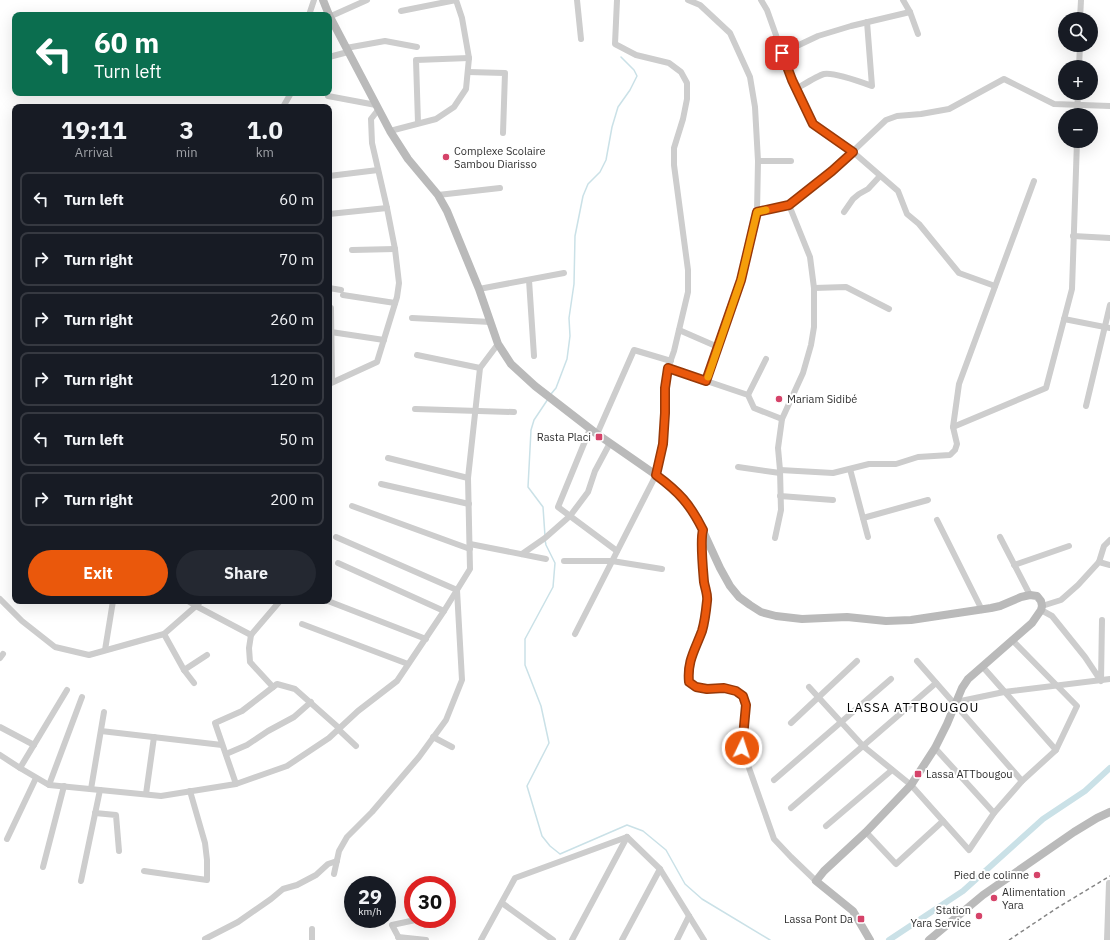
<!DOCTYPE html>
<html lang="en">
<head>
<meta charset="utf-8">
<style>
  body { margin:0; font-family:"IBM Plex Sans",sans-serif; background:#242831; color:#f1f3f6; height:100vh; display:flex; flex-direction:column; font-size:15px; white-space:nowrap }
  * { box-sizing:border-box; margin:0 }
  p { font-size:13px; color:#9ea1a6 }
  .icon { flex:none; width:22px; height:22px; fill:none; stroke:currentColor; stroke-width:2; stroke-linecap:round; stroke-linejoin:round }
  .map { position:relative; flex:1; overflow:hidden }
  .side { position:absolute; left:12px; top:104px; width:320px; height:500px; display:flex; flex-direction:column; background:#171b24; border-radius:8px; box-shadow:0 4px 16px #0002 }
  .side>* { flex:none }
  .top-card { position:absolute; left:12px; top:12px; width:320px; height:84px; border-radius:8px; box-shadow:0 4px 16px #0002; background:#0b6e4f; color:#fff; overflow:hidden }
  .tools { position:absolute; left:1058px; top:12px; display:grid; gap:8px }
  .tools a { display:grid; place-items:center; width:40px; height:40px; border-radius:50%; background:#171b24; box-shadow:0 4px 16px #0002; font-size:20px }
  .speed { position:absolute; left:344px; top:876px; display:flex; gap:8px; font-size:20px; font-weight:700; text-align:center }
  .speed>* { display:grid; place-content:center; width:52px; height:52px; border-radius:50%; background:#171b24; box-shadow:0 4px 16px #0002; line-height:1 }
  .speed small { font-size:10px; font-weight:400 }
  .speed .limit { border:6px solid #d22; background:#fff; color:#111 }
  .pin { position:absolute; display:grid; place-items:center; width:34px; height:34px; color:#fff; margin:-17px; border-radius:8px; box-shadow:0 2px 6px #0006 }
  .me { position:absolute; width:44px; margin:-22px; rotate:4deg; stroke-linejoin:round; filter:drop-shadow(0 0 3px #0008) }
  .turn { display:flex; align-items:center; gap:14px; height:84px; padding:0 16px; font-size:18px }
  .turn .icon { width:52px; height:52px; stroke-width:2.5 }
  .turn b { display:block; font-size:28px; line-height:34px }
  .eta { display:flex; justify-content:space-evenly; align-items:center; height:68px; text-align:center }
  .eta b { font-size:24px; font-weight:700; line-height:28px }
  .button { display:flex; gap:8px; margin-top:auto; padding:8px 16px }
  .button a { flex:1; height:46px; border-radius:24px; background:#ea580c; color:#fff; font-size:16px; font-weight:700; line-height:46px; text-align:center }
  .button a+a { background:#242831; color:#f1f3f6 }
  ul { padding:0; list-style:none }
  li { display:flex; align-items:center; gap:12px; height:54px; margin:0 8px 6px; padding:0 8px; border:2px solid #363941; border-radius:8px }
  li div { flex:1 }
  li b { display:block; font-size:15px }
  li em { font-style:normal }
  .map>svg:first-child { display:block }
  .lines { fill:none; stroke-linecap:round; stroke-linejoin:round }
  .stream { stroke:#cae1e7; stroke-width:1.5 }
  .canal { stroke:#cae1e7; stroke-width:6 }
  .street { stroke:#cdcdcd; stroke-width:6 }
  .secondary { stroke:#bababa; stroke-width:8 }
  .rail { stroke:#858585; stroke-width:1.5; stroke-dasharray:4 3; stroke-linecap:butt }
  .route-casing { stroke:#983908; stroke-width:10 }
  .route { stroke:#ea580c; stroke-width:7 }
  .slow { stroke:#f59e0b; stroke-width:7 }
  .poi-dot { fill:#d54369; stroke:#fff; stroke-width:1.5 }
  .labels { text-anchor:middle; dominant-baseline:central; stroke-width:4; stroke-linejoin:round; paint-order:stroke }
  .poi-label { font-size:11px; fill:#303030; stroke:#fff; text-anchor:start }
  .quarter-label { font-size:13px; letter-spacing:1px; fill:#000; stroke:#fff }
</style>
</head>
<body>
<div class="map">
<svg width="1110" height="940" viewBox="0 0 1110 940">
  <rect width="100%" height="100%" fill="#fff"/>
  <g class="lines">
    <g class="stream">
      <path d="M551,394L556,388L567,359L570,336L569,318L574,284L575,236L583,196L588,184L600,172L606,160L612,127L618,107L630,90L637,76L634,70L621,57"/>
      <path d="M545,536L543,507L528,487L531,430L534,420L548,399"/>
      <path d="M545,540L546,545L555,563L553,587L525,639V665L541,706L549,743L527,786L542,836L550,846L560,854L627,825L643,831L666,850L685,884L702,899L770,940"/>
    </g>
    <path class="canal" d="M889,940L963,891L1043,819L1085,791L1110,768"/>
    <g class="street">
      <path d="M577,0L581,39"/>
      <path d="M688,0L700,5L730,33L750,77L755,107L758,161L757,212L741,280L706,381"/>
      <path d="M761,0L767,10L792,80L813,124L853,152L898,191L907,214L919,224L959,273L995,286"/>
      <path d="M903,0L910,12L918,34"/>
      <path d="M401,11L456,0"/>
      <path d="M309,15L314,0"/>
      <path d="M329,17L367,0"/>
      <path d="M1080,19L1081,0"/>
      <path d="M346,48L385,41L417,47"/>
      <path d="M782,53L818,36L851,26L910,12"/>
      <path d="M329,57L348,52"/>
      <path d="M1079,67L1080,45"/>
      <path d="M468,72L505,73L503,133"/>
      <path d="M796,89C803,85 817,76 824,74C834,72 861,82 872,86L867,22"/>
      <path d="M328,96L376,105"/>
      <path d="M283,107L291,93"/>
      <path d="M1077,115L1078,93"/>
      <path d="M418,123L416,60L469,58"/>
      <path d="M390,131L436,119L454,107L466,89L469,58L462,18L456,0"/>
      <path d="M758,161H791"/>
      <path d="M329,176L378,170"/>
      <path d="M438,195L500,188"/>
      <path d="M757,212L789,205L832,171L886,120L897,116L921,114L949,109L1004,79L1054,104L1110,106"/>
      <path d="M844,212L853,199L859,194L868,189L880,176"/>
      <path d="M329,214L387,208"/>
      <path d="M1073,236L1110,238"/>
      <path d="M352,250L395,249"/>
      <path d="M529,280L534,356"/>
      <path d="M329,288L341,290"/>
      <path d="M814,288L846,287L889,309"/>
      <path d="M479,289L564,273"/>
      <path d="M343,295L395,303"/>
      <path d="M331,308L332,382"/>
      <path d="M412,318L491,322"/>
      <path d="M1064,319L1110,328"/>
      <path d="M679,330L718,347"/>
      <path d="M331,332L384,340"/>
      <path d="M417,355L480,368"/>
      <path d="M668,368L748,395L754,408L782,419"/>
      <path d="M329,384L377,362L397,297L399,283L395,249L387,208L372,143L371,119L378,110"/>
      <path d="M748,395L766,359"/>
      <path d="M1086,406L1110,305"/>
      <path d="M415,409L514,412"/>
      <path d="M953,427L1046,388L1072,289L1077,141"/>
      <path d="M590,429L558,507L617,551"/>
      <path d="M597,434L634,350L671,361"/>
      <path d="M388,458L468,478"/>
      <path d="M738,467L780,473"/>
      <path d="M850,469L868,537"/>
      <path d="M780,470L833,473L869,464H896L918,457L950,455L955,450L957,444L953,427L959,384L1034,181"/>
      <path d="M381,484L469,504"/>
      <path d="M780,496L833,500"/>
      <path d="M352,506L470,549"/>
      <path d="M863,518L928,500"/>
      <path d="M937,520L982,610"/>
      <path d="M703,531L702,534L705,584L707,598L705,619L702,631L692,655L688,671L689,682L696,687L707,689L724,688L736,691L743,696L746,705L742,748L774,839L791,857L816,881"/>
      <path d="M1000,537L1030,595"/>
      <path d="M775,538L781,510L780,470L778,448L782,419L803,373L811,345L814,327V288L810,257L789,205"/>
      <path d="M470,544L546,559"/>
      <path d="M522,554L545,538L570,516L588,492L595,471L610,443"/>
      <path d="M564,561H612L662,569"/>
      <path d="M1099,562L1104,546L1110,540"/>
      <path d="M338,563L444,611"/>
      <path d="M1014,565L1069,546"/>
      <path d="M0,599L22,621L55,647L89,655L164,634L196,606L201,601"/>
      <path d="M188,601L196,606L251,635"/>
      <path d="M328,601L426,639"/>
      <path d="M1042,606L1061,600L1078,585L1099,562L1110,565"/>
      <path d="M1041,610L1052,616L1085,657L1101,681L1102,620"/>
      <path d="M302,624L408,664"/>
      <path d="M164,634L184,670L194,683"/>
      <path d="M575,634L656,475L663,444L665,413V388L668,368L674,351L688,292V270L674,165V148L683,119L687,99V83L681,72L669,63L636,55L615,44L617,0"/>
      <path d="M105,650L113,601"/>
      <path d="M0,658L3,654"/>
      <path d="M917,661L1022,781"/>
      <path d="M982,666L1056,750"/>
      <path d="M184,670L207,655"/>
      <path d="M273,687L250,662L249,648L251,635L280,601"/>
      <path d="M809,687L863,746L911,785L969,850L994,813L1022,781L1056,750L1077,706L1012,640"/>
      <path d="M956,702L1004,692L1110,679"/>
      <path d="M791,723L857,661"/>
      <path d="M0,727L34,745"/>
      <path d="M338,729L356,746"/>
      <path d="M101,731L222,745"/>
      <path d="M433,737L452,747"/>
      <path d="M935,748L994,813"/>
      <path d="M226,754L247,745L268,731L294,717L311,702"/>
      <path d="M0,755L20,768L49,785L161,796L236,784L287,766L329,738L358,711L397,681L444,611L470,569L468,478L480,368L498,344"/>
      <path d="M20,768L67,690"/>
      <path d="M774,780L891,679"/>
      <path d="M236,784L215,723L242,711L277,684L295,689L339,728"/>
      <path d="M49,785L82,697"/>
      <path d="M91,789L104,712"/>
      <path d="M146,794L154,737"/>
      <path d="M791,808L936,683"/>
      <path d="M95,813L116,815L119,851"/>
      <path d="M826,826L892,770"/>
      <path d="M866,832L896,864L943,821"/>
      <path d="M627,837L660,869L704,940"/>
      <path d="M7,839L36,778"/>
      <path d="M43,867L64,786"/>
      <path d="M144,871L207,880V860L205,843L190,791"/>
      <path d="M334,874L339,851L347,837L372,812L419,757L446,720L462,680L457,590L336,537"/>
      <path d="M81,881L100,790"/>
      <path d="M502,903L553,940"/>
      <path d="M312,929V940"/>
      <path d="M398,937L426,940"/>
      <path d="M205,939L238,922L271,899L283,889L297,885L316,875L328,864L337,861"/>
      <path d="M400,940L392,925L420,919"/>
      <path d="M481,940L515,878L627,837"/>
      <path d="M572,940L627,837"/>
      <path d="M622,940L660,869"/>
      <path d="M677,940L689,916"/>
      <path d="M1107,940L1109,883"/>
    </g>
    <g class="secondary">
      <path d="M323,0L329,15"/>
      <path d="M329,15L390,131L408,159L438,195L447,211L479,289L498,344L511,364L535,386L597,434L656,475L674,489L686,502L697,518L720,568L730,586L739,597L750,605L761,612L776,616L802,619L847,617L886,621L911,620L991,608L1000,606L1021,597L1030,595L1037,596L1041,601L1042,606L1041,610L1032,623L968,679L962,688L947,724L935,748L911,785L866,832L824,871L816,881L853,911L870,940"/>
      <path d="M929,940L983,895L1074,832L1097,818L1110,812"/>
    </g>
    <path class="rail" d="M1009,940L1057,908L1110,876"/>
  </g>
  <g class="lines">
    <defs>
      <path id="route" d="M742,748L746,705L743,696L736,691L724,688L707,689L696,687L689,682C687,661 695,650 702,631C705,621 706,611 707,601C708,595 705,588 704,582C703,570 700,540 703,530C690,504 679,492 656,475L663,444L665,413V388L668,368L706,381L741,280L757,212L789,205L832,171L853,152L813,124L792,80L782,53"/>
    </defs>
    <use href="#route" class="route-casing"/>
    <use href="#route" class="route"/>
    <path class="slow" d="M708,377L741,280L757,212L766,210"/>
  </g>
  <g class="poi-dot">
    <circle cx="446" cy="157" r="4"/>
    <circle cx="779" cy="399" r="4"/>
    <rect x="595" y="433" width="8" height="8" rx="2"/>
    <rect x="914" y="770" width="8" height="8" rx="2"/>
    <circle cx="1037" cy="875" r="4"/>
    <circle cx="994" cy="898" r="4"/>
    <circle cx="979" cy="916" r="4"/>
    <rect x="857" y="915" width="8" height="8" rx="2"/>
  </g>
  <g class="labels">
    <g class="poi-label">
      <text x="454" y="151">Complexe Scolaire<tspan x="454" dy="13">Sambou Diarisso</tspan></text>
      <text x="787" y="399">Mariam Sidibé</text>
      <text x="591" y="437" text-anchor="end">Rasta Placi</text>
      <text x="926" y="774">Lassa ATTbougou</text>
      <text x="1029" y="875" text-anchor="end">Pied de colinne</text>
      <text x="1002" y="892">Alimentation<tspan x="1002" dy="13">Yara</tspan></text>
      <text x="971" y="910" text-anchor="end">Station<tspan x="971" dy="13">Yara Service</tspan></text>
      <text x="853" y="919" text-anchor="end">Lassa Pont Da</text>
    </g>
    <g class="quarter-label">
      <text x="913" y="707">LASSA ATTBOUGOU</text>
    </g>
  </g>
</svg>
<div class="tools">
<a><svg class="icon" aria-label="search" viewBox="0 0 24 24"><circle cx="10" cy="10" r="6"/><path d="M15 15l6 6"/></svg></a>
<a>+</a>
<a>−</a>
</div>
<div class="speed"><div>29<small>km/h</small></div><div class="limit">30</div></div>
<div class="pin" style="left:782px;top:53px;background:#d93025"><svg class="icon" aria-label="arrive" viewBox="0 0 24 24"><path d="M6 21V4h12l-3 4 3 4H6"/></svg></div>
<svg class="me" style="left:742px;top:748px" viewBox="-20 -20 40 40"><circle r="17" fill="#ea580c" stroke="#fff" stroke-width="3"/><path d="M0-11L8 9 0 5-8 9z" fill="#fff"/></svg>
<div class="top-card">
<div class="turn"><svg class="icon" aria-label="left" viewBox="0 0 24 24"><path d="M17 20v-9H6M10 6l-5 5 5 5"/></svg><div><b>60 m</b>Turn left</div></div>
</div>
<section class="side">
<div class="eta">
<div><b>19:11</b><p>Arrival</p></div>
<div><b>3</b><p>min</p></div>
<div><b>1.0</b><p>km</p></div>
</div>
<ul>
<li><svg class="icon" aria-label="left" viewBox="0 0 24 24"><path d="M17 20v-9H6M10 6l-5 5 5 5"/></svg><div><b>Turn left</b></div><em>60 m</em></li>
<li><svg class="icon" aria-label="right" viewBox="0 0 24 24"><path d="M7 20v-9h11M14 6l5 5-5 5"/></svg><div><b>Turn right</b></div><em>70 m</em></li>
<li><svg class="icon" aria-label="right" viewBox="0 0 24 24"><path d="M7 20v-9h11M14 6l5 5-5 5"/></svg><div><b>Turn right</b></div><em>260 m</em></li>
<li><svg class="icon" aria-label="right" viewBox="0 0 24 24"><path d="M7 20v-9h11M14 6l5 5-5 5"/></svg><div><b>Turn right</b></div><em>120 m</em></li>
<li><svg class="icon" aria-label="left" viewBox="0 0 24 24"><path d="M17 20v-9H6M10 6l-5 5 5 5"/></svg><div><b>Turn left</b></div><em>50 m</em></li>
<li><svg class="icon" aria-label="right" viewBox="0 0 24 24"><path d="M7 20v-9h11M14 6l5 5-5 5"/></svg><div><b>Turn right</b></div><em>200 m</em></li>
</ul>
<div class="button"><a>Exit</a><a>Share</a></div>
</section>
</div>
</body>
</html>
